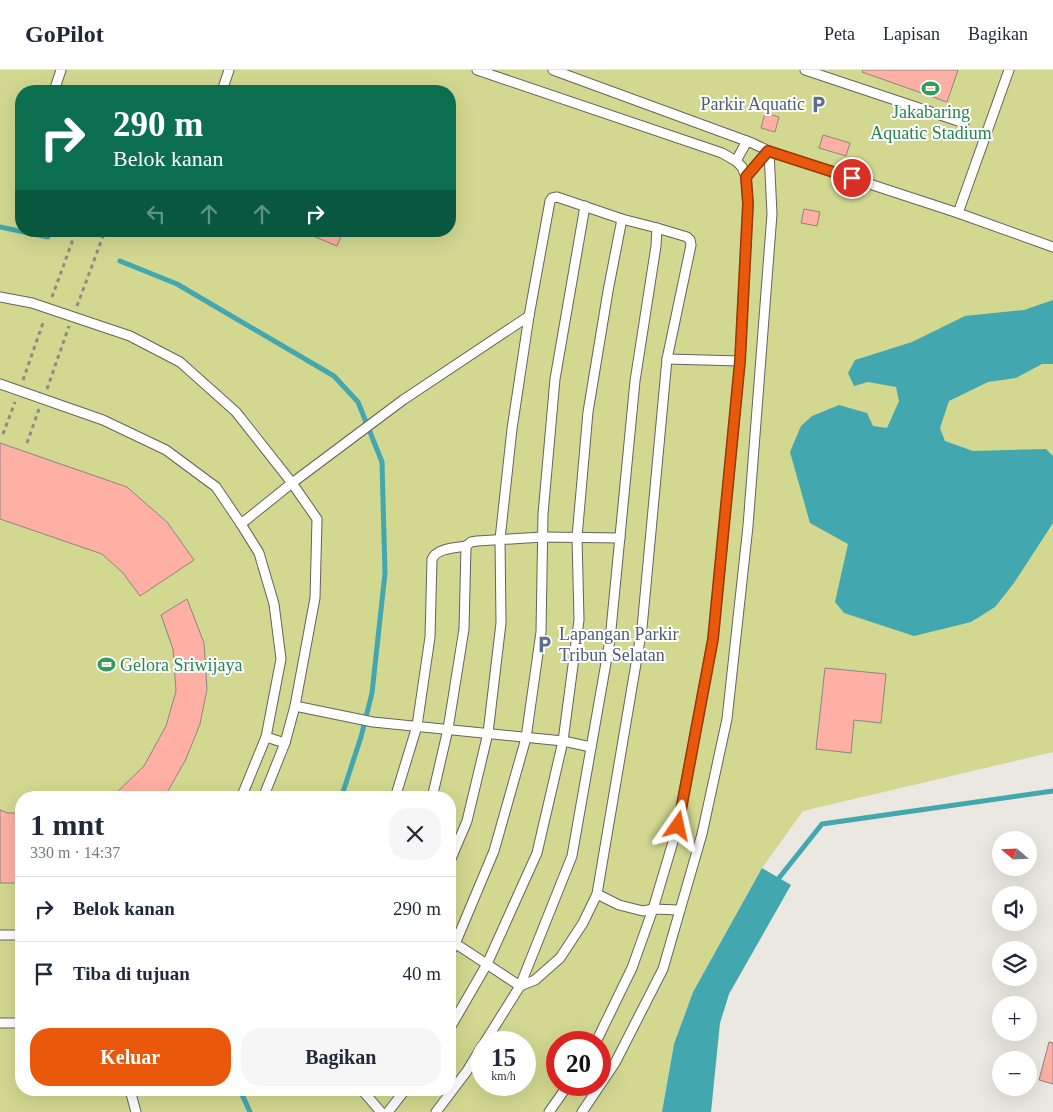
<!DOCTYPE html>
<html lang="id">
<head>
<meta charset="utf-8">
<style>
  body { margin:0; font-family:Georgia,serif; background:#f6f6f7; color:#1f2937; height:100vh; display:flex; flex-direction:column; font-size:19px; white-space:nowrap }
  * { box-sizing:border-box; margin:0 }
  p { font-size:16px; color:#747a83 }
  .icon { flex:none; width:28px; height:28px; fill:none; stroke:currentColor; stroke-width:2; stroke-linecap:round; stroke-linejoin:round }
  .map { position:relative; flex:1; overflow:hidden }
  .details { position:absolute; left:15px; top:721px; width:441px; height:305px; display:flex; flex-direction:column; background:#fff; border-radius:20px; box-shadow:0 5px 20px #0002 }
  .details>* { flex:none }
  .top-card { position:absolute; left:15px; top:15px; width:441px; height:152px; border-radius:20px; box-shadow:0 5px 20px #0002; background:#0b6e4f; color:#fff; overflow:hidden }
  .needle { width:32px; rotate:289deg }
  .controls { position:absolute; left:992px; top:761px; display:grid; gap:10px }
  .controls a { display:grid; place-items:center; width:45px; height:45px; border-radius:50%; background:#fff; box-shadow:0 5px 20px #0002; font-size:25px }
  .speed { position:absolute; left:471px; top:961px; display:flex; gap:10px; font-size:25px; font-weight:700; text-align:center }
  .speed>* { display:grid; place-content:center; width:65px; height:65px; border-radius:50%; background:#fff; box-shadow:0 5px 20px #0002; line-height:1 }
  .speed small { font-size:12px; font-weight:400 }
  .speed .limit { border:8px solid #d22; background:#fff; color:#111 }
  .pin { position:absolute; display:grid; place-items:center; width:42px; height:42px; color:#fff; margin:-21px; border:2px solid #fff; border-radius:50%; box-shadow:0 1px 5px #0007 }
  .me { position:absolute; width:55px; margin:-28px; rotate:11deg; stroke-linejoin:round; filter:drop-shadow(0 0 4px #0008) }
  .turn { display:flex; align-items:center; gap:18px; height:105px; padding:0 15px; font-size:22px }
  .turn .icon { width:65px; height:65px; stroke-width:2.5 }
  .turn b { display:block; font-size:35px; line-height:42px }
  .lanes { display:flex; align-items:center; height:48px; padding:0 15px; background:#0003; justify-content:center; gap:25px; direction:ltr }
  .lanes .off { opacity:.35 }
  .round { display:grid; place-items:center; flex:none; width:52px; height:52px; border-radius:20px; background:#f6f6f7 }
  .headline { display:flex; align-items:center; justify-content:space-between; height:85px; padding:0 15px }
  h1 { font-size:30px; font-weight:700; line-height:38px }
  .cta { display:flex; gap:10px; margin-top:auto; padding:10px 15px }
  .cta a { flex:1; height:58px; border-radius:20px; background:#ea580c; color:#fff; font-size:20px; font-weight:700; line-height:58px; text-align:center }
  .cta a+a { background:#f6f6f7; color:#1f2937 }
  ul { padding:0; list-style:none }
  li { display:flex; align-items:center; gap:15px; height:65px; padding:0 15px; border-top:1px solid #e0e1e3 }
  li div { flex:1 }
  li b { display:block; font-size:19px }
  li em { font-style:normal }
  header { display:flex; align-items:center; gap:30px; box-sizing:border-box; height:70px; padding:0 25px; background:#fff; border-bottom:1px solid #e0e1e3 }
  header strong { font-size:24px }
  nav { display:flex; gap:28px; margin-inline-start:auto; font-size:18px }
  .map>svg:first-child { display:block }
  .green { fill:#d2d890; fill-rule:evenodd }
  .water { fill:#42a7ae }
  .lines { fill:none; stroke-linecap:round; stroke-linejoin:round }
  .stream { stroke:#42a7ae; stroke-width:5 }
  .building { fill:#fdb0a3; stroke:#8d8483 }
  .lane-casing { stroke:#66635d; stroke-width:11 }
  .path { stroke:#8d8b86; stroke-width:3; stroke-dasharray:4 4; stroke-linecap:butt }
  .lane { stroke:#fff; stroke-width:9 }
  .route-casing { stroke:#983908; stroke-width:12 }
  .route { stroke:#ea580c; stroke-width:9 }
  .labels { text-anchor:middle; dominant-baseline:central; stroke-width:4; stroke-linejoin:round; paint-order:stroke }
  .service-label { font-size:18px; fill:#4e5e75; stroke:#fff; text-anchor:end }
  .leisure-label { font-size:18px; fill:#27864d; stroke:#fff }
</style>
</head>
<body>
<header>
<strong>GoPilot</strong>
<nav><a>Peta</a><a>Lapisan</a><a>Bagikan</a></nav>
</header>
<div class="map">
<svg width="1053" height="1042" viewBox="0 0 1053 1042">
  <rect width="100%" height="100%" fill="#ebe8e1"/>
  <path class="green" d="M0,0H1053V682L803,741L762,798L693,922L674,974L662,1042H0ZM21,21H450V161H21ZM21,728H450V1020H21ZM482,972H525V1015H482ZM558,972H600V1015H558Z"/>
  <g class="water">
    <path d="M1053,230V294H1042L1016,308L988,312L949,331L940,358L945,371L973,381L1046,379L1053,386V453L1014,513L995,537L971,552L914,566L844,543L835,532L848,474L810,453L790,382L801,356L812,346L839,335L867,343L873,356L887,358L899,331L896,317L868,312L854,316L848,303L855,290L912,272L965,246L1024,240Z"/>
    <path d="M762,798L791,815L729,924L720,953L711,1042H662L674,974L693,922Z"/>
  </g>
  <g class="lines">
    <g class="stream">
      <path d="M0,157L48,167"/>
      <path d="M120,191L177,214L334,306L358,332L382,392L385,503L372,623L361,667L341,728"/>
      <path d="M775,813L822,754L1053,721"/>
      <path d="M240,1020L250,1042"/>
    </g>
  </g>
  <g class="building">
    <path d="M863,0H958L947,32L862,2Z"/>
    <path d="M765,43L779,47L775,62L761,58Z"/>
    <path d="M823,65L850,73L846,86L819,78Z"/>
    <path d="M804,139L820,142L817,156L801,153Z"/>
    <path d="M301,161H343L337,176Z"/>
    <path d="M0,373L127,417L167,452L194,490L140,526L123,503L102,484L0,449Z"/>
    <path d="M187,529L204,573L207,619L200,654L186,689L168,721L159,728H111L144,696L166,656L176,621L173,579L161,545Z"/>
    <path d="M825,598L886,604L881,653L854,650L851,683L816,679Z"/>
    <path d="M0,740L8,743H21V813H0Z"/>
    <path d="M1049,972L1053,973V1014L1039,1010Z"/>
  </g>
  <g class="lines">
    <defs>
      <g id="lane">
        <path d="M477,0L722,83L736,91L742,97L746,107L748,134L740,291L713,569L678,755L653,839L632,898L596,972"/>
        <path d="M553,0L752,73L769,81L772,144L748,456L727,649L702,764L663,899L615,993L582,1042"/>
        <path d="M805,0L964,53"/>
        <path d="M54,21L61,0"/>
        <path d="M222,21L229,0"/>
        <path d="M736,91L747,71"/>
        <path d="M746,107L769,81L958,143L1053,177"/>
        <path d="M958,143L1009,0"/>
        <path d="M0,227L32,233L130,266L180,292L236,342L292,413L317,449L315,528L295,636L285,673L263,728"/>
        <path d="M667,289L740,291"/>
        <path d="M0,314L103,350L166,380L216,417L241,454L259,483L274,534L281,589L266,667L241,728"/>
        <path d="M241,454L292,413L403,330L529,246"/>
        <path d="M295,636L373,652L563,671L591,677"/>
        <path d="M266,667L285,673"/>
        <path d="M395,728L417,656L430,567L432,489C437,478 455,478 466,476"/>
        <path d="M432,728L448,659L464,559L466,476L471,472L477,471L543,467L620,468"/>
        <path d="M450,791L467,751L488,663L501,553L500,469L512,359L529,246L550,131L552,128L557,127L622,149L657,158L656,176L635,311L610,570L572,786L520,916L485,972"/>
        <path d="M597,824L619,835L643,841L653,839L679,840"/>
        <path d="M0,865H21"/>
        <path d="M450,870L520,916L535,910L560,888L583,853L597,824L642,558L667,289L691,175L690,170L687,167L657,158"/>
        <path d="M450,882L455,874L494,781L526,668L541,562L543,444L555,309L585,136"/>
        <path d="M0,953H21"/>
        <path d="M450,958L487,894L537,783L563,671L579,550L577,467L588,342L608,221L622,149"/>
        <path d="M130,1020L136,1042"/>
        <path d="M362,1020L381,1042"/>
        <path d="M388,1042L405,1020"/>
        <path d="M436,1042L467,1001L482,976"/>
        <path d="M549,1042L568,1015"/>
      </g>
    </defs>
    <use href="#lane" class="lane-casing"/>
    <g class="path">
      <path d="M52,227L76,161"/>
      <path d="M77,236L105,161"/>
      <path d="M23,310L44,250"/>
      <path d="M47,319L69,256"/>
      <path d="M3,364L15,332"/>
      <path d="M27,373L39,339"/>
    </g>
    <use href="#lane" class="lane"/>
  </g>
  <g class="lines">
    <defs>
      <path id="route" d="M678,756L713,569L740,291L748,134L746,107L768,81L852,108"/>
    </defs>
    <use href="#route" class="route-casing"/>
    <use href="#route" class="route"/>
  </g>
  <defs>
    <symbol id="stadium-bare" viewBox="-9 -9 18 18"><path d="M0-5a6.5 5 0 1 0 0 10a6.5 5 0 1 0 0-10ZM-3.5-1.8h7v3.6h-7Z" fill="#2e9e5b" stroke="#fff" stroke-width="2.5" paint-order="stroke"/></symbol>
    <symbol id="parking-bare" viewBox="-9 -9 18 18"><path d="M-3.5-5.5H1a3.5 3.5 0 0 1 0 7H-1V5.5H-3.5ZM-1-3.4V-.6H.8a1.4 1.4 0 0 0 0-2.8Z" fill="#5c6f8a" stroke="#fff" stroke-width="2.5" paint-order="stroke"/></symbol>
  </defs>
  <g fill-rule="evenodd">
    <use href="#stadium-bare" x="918" y="6" width="25" height="25"/>
    <use href="#parking-bare" x="806" y="22" width="25" height="25"/>
    <use href="#parking-bare" x="532" y="562" width="25" height="25"/>
    <use href="#stadium-bare" x="94" y="582" width="25" height="25"/>
  </g>
  <g class="labels">
    <g class="service-label">
      <text x="805" y="34">Parkir Aquatic</text>
      <text x="559" y="564" text-anchor="start">Lapangan Parkir<tspan x="559" dy="21">Tribun Selatan</tspan></text>
    </g>
    <g class="leisure-label">
      <text x="931" y="42">Jakabaring<tspan x="931" dy="21">Aquatic Stadium</tspan></text>
      <text x="120" y="595" text-anchor="start">Gelora Sriwijaya</text>
    </g>
  </g>
</svg>
<div class="controls">
<a><svg class="needle" viewBox="-14 -14 28 28"><path d="M0-13l5 13h-10z" fill="#e53935"/><path d="M0 13l5-13h-10z" fill="#747a83"/></svg></a>
<a><svg class="icon" aria-label="sound" viewBox="0 0 24 24"><path d="M4 9h4l5-4v14l-5-4H4zM17 9q2 3 0 6"/></svg></a>
<a><svg class="icon" aria-label="layers" viewBox="0 0 24 24"><path d="M12 4l9 5-9 5-9-5zM3 14l9 5 9-5"/></svg></a>
<a>+</a>
<a>−</a>
</div>
<div class="speed"><div>15<small>km/h</small></div><div class="limit">20</div></div>
<div class="pin" style="left:852px;top:108px;background:#d93025"><svg class="icon" aria-label="arrive" viewBox="0 0 24 24"><path d="M6 21V4h12l-3 4 3 4H6"/></svg></div>
<svg class="me" style="left:678px;top:756px" viewBox="-20 -20 40 40"><path d="M0-17L14 15 0 8-14 15z" fill="#ea580c" stroke="#fff" stroke-width="4"/></svg>
<div class="top-card">
<div class="turn"><svg class="icon" aria-label="right" viewBox="0 0 24 24"><path d="M7 20v-9h11M14 6l5 5-5 5"/></svg><div><b>290 m</b>Belok kanan</div></div>
<div class="lanes"><svg class="icon off" aria-label="left" viewBox="0 0 24 24"><path d="M17 20v-9H6M10 6l-5 5 5 5"/></svg><svg class="icon off" aria-label="ahead" viewBox="0 0 24 24"><path d="M12 20V5M6 11l6-6 6 6"/></svg><svg class="icon off" aria-label="ahead" viewBox="0 0 24 24"><path d="M12 20V5M6 11l6-6 6 6"/></svg><svg class="icon" aria-label="right" viewBox="0 0 24 24"><path d="M7 20v-9h11M14 6l5 5-5 5"/></svg></div>
</div>
<section class="details">
<div class="headline"><div><h1>1 mnt</h1><p>330 m · 14:37</p></div><a class="round"><svg class="icon" aria-label="close" viewBox="0 0 24 24"><path d="M6 6l12 12M18 6L6 18"/></svg></a></div>
<ul>
<li><svg class="icon" aria-label="right" viewBox="0 0 24 24"><path d="M7 20v-9h11M14 6l5 5-5 5"/></svg><div><b>Belok kanan</b></div><em>290 m</em></li>
<li><svg class="icon" aria-label="arrive" viewBox="0 0 24 24"><path d="M6 21V4h12l-3 4 3 4H6"/></svg><div><b>Tiba di tujuan</b></div><em>40 m</em></li>
</ul>
<div class="cta"><a>Keluar</a><a>Bagikan</a></div>
</section>
</div>
</body>
</html>
